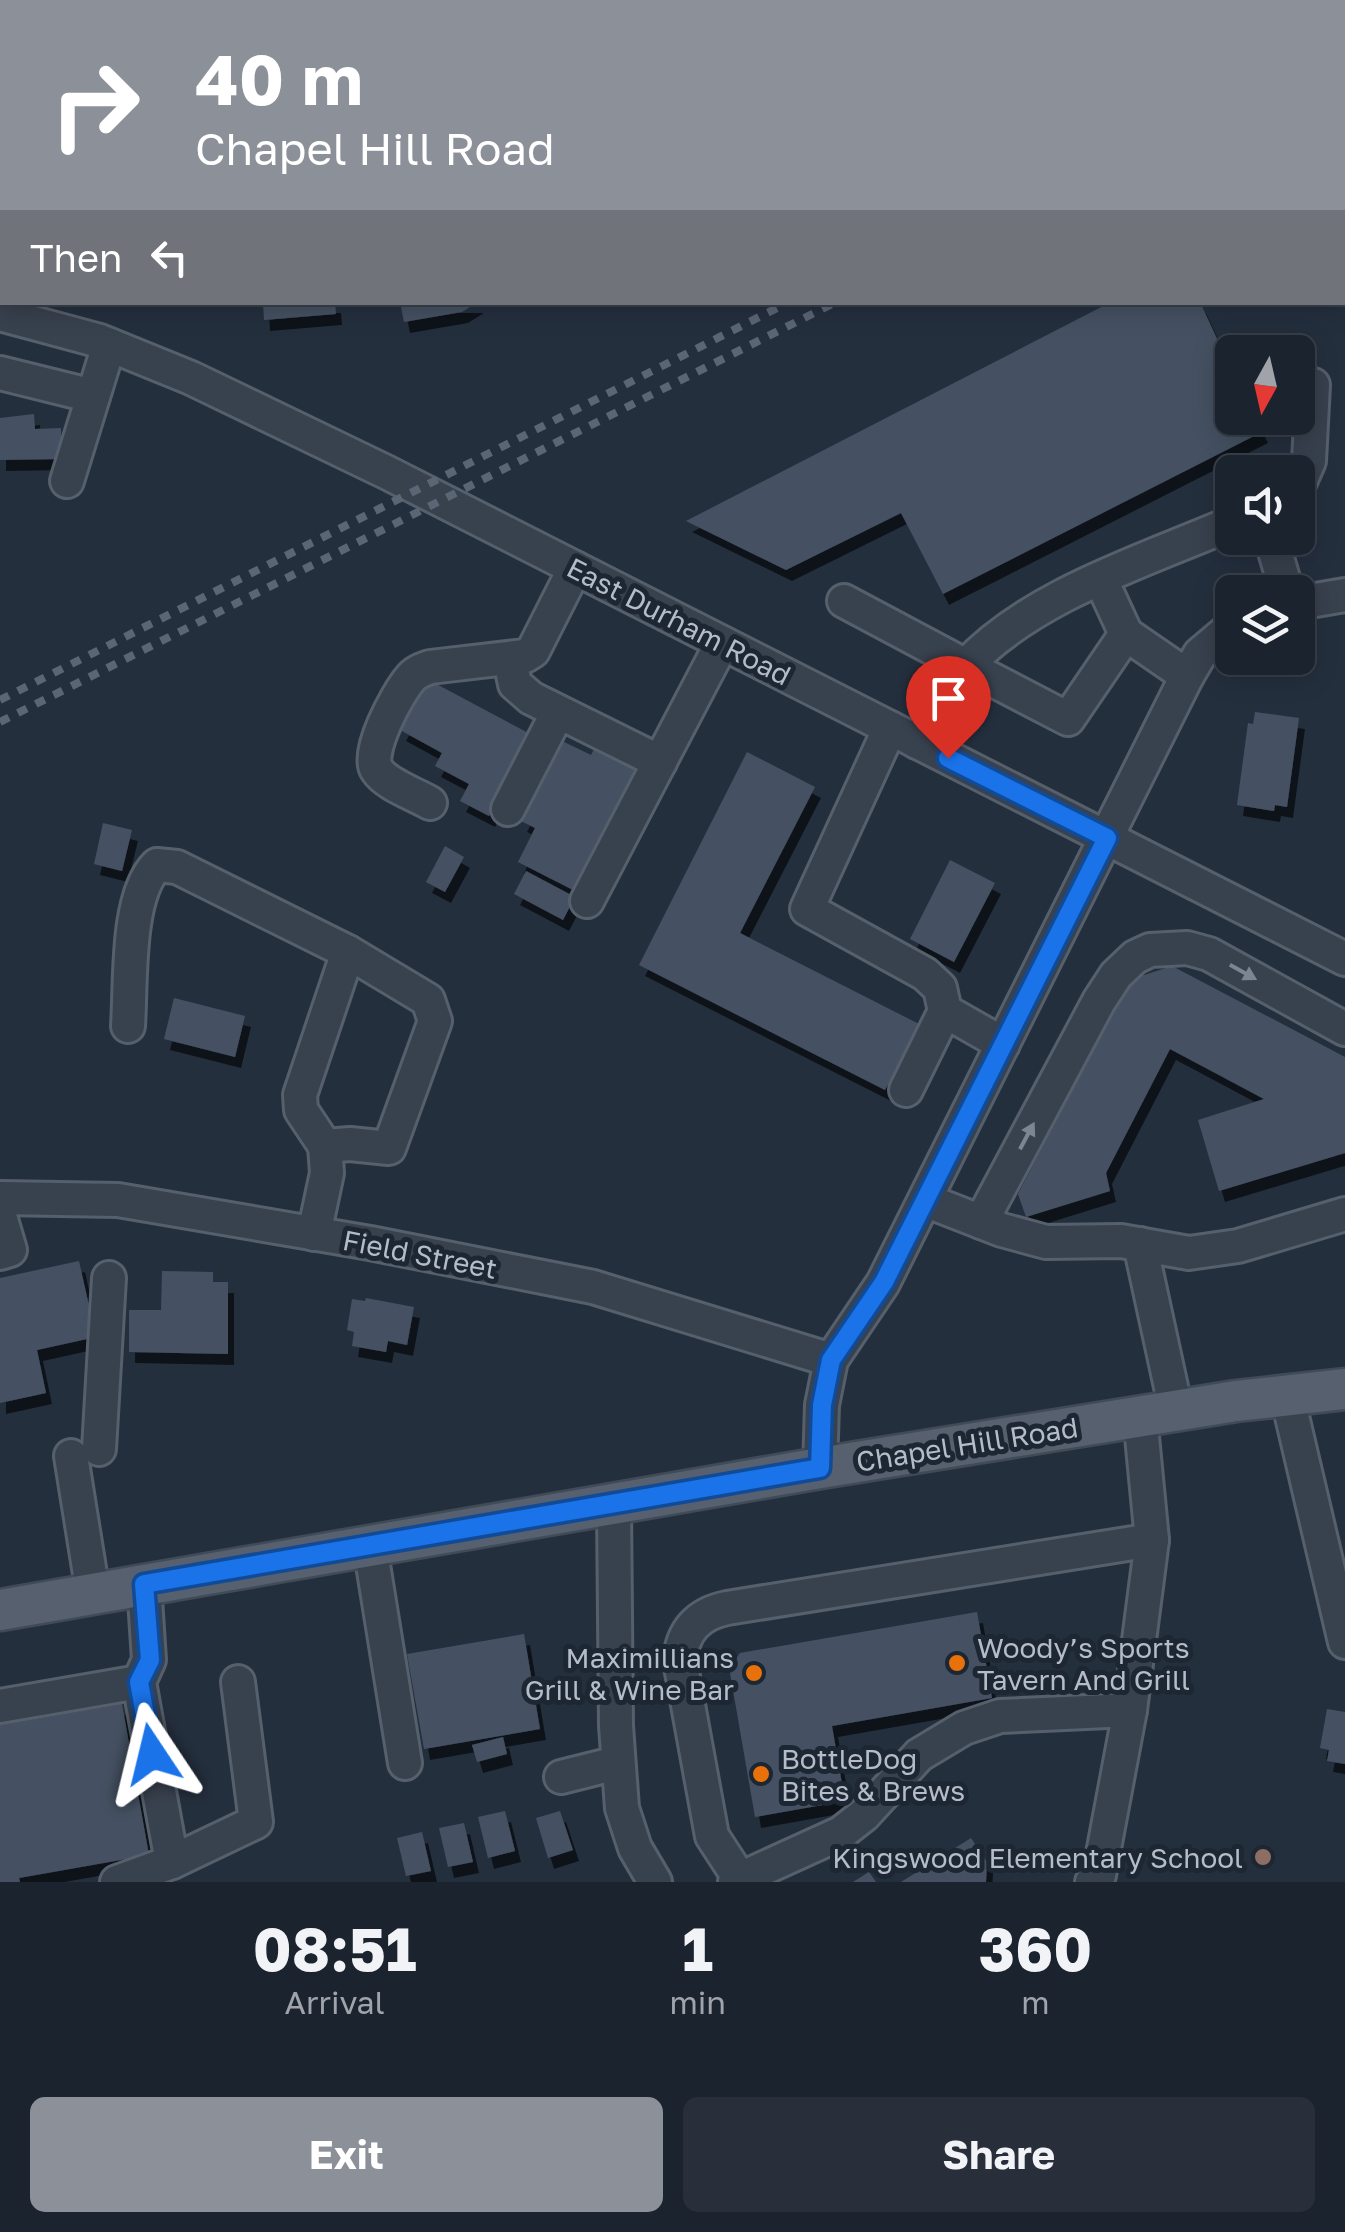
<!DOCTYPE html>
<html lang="en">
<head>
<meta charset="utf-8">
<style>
  body { margin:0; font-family:"Golos Text",sans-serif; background:#282f3a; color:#f1f3f6; height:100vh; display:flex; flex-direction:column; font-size:38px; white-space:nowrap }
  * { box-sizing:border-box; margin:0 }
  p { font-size:32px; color:#a0a4aa }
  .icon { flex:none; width:55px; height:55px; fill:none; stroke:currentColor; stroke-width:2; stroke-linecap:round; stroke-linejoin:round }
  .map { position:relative; height:1882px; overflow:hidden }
  .details { display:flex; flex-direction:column; background:#1b232e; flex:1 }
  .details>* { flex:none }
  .top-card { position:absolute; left:0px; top:0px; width:1345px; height:305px; box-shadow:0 5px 25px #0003,0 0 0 2px #39404a; background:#8c9099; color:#fff; overflow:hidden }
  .needle { width:65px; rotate:188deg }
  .fabs { position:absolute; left:1215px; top:335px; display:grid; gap:20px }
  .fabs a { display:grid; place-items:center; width:100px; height:100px; border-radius:15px; background:#1b232e; box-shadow:0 5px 25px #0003,0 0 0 2px #39404a; font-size:50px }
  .pin { position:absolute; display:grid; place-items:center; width:85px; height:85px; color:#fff; margin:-102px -42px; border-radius:50% 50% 50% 0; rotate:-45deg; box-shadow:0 0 10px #0007 }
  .pin .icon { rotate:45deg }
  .me { position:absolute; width:110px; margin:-55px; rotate:350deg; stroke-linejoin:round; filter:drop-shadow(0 0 8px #0008) }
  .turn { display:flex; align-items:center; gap:35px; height:210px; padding:0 30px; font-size:45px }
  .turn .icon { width:130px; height:130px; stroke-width:2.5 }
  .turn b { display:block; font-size:70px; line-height:85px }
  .then { display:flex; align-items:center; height:95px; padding:0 30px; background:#0003; gap:20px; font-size:38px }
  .eta { display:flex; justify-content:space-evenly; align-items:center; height:170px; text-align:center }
  .eta b { font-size:60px; font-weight:700; line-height:70px }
  .cta { display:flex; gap:20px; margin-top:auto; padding:20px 30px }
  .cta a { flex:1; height:115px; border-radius:15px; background:#8c9099; color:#fff; font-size:40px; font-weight:700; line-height:115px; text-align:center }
  .cta a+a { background:#282f3a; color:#f1f3f6 }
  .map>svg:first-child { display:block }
  .building { fill:#455162; filter:url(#shadow) }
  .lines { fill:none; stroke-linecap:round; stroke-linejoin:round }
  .minor-casing { stroke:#565f6c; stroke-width:38 }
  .major-casing { stroke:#414a57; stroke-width:45 }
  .minor { stroke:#38414e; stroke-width:32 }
  .major { stroke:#56606e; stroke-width:40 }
  .rail { stroke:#5a6575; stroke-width:8; stroke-dasharray:10 10; stroke-linecap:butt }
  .oneway { fill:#7c8592 }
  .route-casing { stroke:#114b97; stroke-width:25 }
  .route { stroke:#1a73e8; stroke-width:18 }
  .food-dot { fill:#e8710a; stroke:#1d2633; stroke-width:4 }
  .education-dot { fill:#8d6e63; stroke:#1d2633; stroke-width:4 }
  .labels { text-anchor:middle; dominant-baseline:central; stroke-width:10; stroke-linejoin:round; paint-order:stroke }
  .street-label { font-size:28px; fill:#b4bcc9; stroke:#1d2633 }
  .poi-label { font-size:28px; fill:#b4bcc9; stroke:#1d2633; text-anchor:start }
</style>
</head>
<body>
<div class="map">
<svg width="1345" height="1882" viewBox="0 0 1345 1882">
  <defs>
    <filter id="shadow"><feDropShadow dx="6" dy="11" stdDeviation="0" flood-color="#0009"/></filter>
  </defs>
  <rect width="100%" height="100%" fill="#242f3e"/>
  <g class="building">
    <path d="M263,302H335L336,314L264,320Z"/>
    <path d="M400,302H478L462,312L404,322Z"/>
    <path d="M1111,302H1200L1232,371V418H1255L1262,432L943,594L901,513L786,570L686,521Z"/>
    <path d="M34,414L35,429L61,428V459L0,460V418Z"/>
    <path d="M427,679L532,735L489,816L460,801L469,784L435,766L442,753L400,730Z"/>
    <path d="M1255,712L1299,718L1287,807L1275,805L1274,811L1237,805L1248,723L1253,724Z"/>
    <path d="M562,741L591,755L596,745L640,768L577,892L518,862L535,828L521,821Z"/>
    <path d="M747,752L815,787L740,933L919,1024L885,1090L639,965Z"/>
    <path d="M103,823L132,830L122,871L94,864Z"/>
    <path d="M445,846L464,857L445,892L426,882Z"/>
    <path d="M950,860L995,883L954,962L910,939Z"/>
    <path d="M526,871L575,897L563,920L514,894Z"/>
    <path d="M1172,966L1345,1057V1153L1219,1191L1198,1120L1264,1099L1170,1049L1106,1173L1110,1191L1026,1217L1018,1194L1129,980Z"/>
    <path d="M174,998L245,1016L235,1057L164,1039Z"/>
    <path d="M79,1261L96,1337L37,1350L46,1393L0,1403V1278Z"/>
    <path d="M162,1271L213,1272V1282H228V1354L129,1352V1310H161Z"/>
    <path d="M366,1298L414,1307L407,1345L388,1341L386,1352L352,1346L354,1332L347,1330L352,1299L365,1301Z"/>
    <path d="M977,1612L992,1698L832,1726L845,1801L755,1817L729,1667L740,1653Z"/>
    <path d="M524,1634L540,1729L424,1749L407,1654Z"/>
    <path d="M122,1704L149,1855L19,1878L20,1882H0V1725Z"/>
    <path d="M1327,1709L1345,1712V1764L1327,1761L1329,1750L1320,1748Z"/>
    <path d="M503,1737L507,1754L477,1762L472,1745Z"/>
    <path d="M505,1811L515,1851L488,1858L478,1817Z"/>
    <path d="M560,1811L573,1850L548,1858L536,1818Z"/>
    <path d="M464,1823L473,1862L448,1867L439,1828Z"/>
    <path d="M422,1832L431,1871L406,1876L397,1838Z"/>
    <path d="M971,1838L987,1862L986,1882H901Z"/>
    <path d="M869,1872L876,1882H853Z"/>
  </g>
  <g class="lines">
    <defs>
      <g id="minor">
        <path d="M718,0V2"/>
        <path d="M986,0V2"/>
        <path d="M1043,0V2"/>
        <path d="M1152,0V2"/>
        <path d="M1249,2L1256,0"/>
        <path d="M0,212H2"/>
        <path d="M0,314L100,341L191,378L386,472L1345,959"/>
        <path d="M0,373L93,396"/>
        <path d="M67,481L109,345"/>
        <path d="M1298,486L1309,461L1313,385"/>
        <path d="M1271,538L1287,592"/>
        <path d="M1101,580L1126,634"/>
        <path d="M844,601L966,666C1032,595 1144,561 1232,523"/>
        <path d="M1298,603L1345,595"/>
        <path d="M510,660L515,684L531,698L660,762"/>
        <path d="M890,728L807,909L925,974L940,988L945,1011L1003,1044"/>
        <path d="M917,742L966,666L1068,719L1126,634L1187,676"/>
        <path d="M430,803C415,794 387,785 377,770C365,754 397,694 410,679C415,672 422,670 430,667L525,656L533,651L575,568"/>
        <path d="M508,809L558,712"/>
        <path d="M587,901L722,643"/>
        <path d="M128,1026C131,982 126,896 157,865L177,867L348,952L428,1000L435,1021L389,1148L350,1144L325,1146L327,1173L314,1234"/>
        <path d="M906,1090L945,1011"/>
        <path d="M325,1146L301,1110L300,1095L348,952"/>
        <path d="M0,1198L118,1200L370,1243L593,1287L831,1360"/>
        <path d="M925,1200L1002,1230L1046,1242L1121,1241L1189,1253L1238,1246L1345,1214"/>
        <path d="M0,1216L10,1250L0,1253"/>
        <path d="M981,1222L1099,1001L1116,975L1135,957L1150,950L1187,948L1209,954L1345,1029"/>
        <path d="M1140,1244L1176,1410"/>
        <path d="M1287,1395L1345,1642"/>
        <path d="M99,1449L109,1278"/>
        <path d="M71,1456L93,1593"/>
        <path d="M820,1468L822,1405L831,1360L883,1283L1187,676L1200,654L1232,627"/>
        <path d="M614,1505L616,1726L622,1808L635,1848L655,1882"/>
        <path d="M370,1546L405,1763"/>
        <path d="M0,1706L139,1682"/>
        <path d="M561,1777L617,1763"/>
        <path d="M172,1862L256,1822L238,1682"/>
        <path d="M740,1879L841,1833L864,1815L919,1755L964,1728L1000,1716L1130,1710L1152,1540"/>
        <path d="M117,1882L172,1862L139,1682L149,1660L144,1584"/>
        <path d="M735,1882L740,1879L712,1836L680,1661C682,1631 698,1614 727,1608L1152,1540L1140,1416"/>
        <path d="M1092,1882L1099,1875L1130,1710"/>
      </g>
      <path id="major" d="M0,1610L820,1468L1236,1401L1345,1389"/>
    </defs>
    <use href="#minor" class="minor-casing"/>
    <use href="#major" class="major-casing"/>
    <use href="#minor" class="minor"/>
    <use href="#major" class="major"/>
    <g class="rail">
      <path d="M1342,23L1345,22"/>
      <path d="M1342,54L1345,53"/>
      <path d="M0,700L789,302"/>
      <path d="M0,722L836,302"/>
    </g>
  </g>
  <defs><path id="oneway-solid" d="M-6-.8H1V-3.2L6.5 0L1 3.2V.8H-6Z" transform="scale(2.5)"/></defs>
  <g class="oneway">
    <use href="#oneway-solid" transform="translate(1243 972) rotate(29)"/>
    <use href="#oneway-solid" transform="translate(1027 1136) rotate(-62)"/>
  </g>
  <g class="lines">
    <defs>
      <path id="route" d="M152,1754L139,1682L150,1660L144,1584L820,1468L822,1405L831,1360L884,1282L1107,838L948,758"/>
    </defs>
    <use href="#route" class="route-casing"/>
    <use href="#route" class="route"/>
  </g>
  <g class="food-dot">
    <circle cx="957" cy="1663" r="10"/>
    <circle cx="754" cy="1673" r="10"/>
    <circle cx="761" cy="1774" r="10"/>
  </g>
  <circle class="education-dot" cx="1263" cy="1857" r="10"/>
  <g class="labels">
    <g class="street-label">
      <text transform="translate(679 621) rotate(27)">East Durham Road</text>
      <text transform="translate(420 1254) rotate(11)">Field Street</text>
      <text transform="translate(967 1444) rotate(-9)">Chapel Hill Road</text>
    </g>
    <g class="poi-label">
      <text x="977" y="1647">Woody’s Sports<tspan x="977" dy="32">Tavern And Grill</tspan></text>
      <text x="734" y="1657" text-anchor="end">Maximillians<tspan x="734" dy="32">Grill &amp; Wine Bar</tspan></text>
      <text x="781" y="1758">BottleDog<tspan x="781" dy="32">Bites &amp; Brews</tspan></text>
      <text x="1243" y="1857" text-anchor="end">Kingswood Elementary School</text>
    </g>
  </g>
</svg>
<div class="fabs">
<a><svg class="needle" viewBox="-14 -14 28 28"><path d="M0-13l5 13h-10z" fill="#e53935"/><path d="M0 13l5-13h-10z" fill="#a0a4aa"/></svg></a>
<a><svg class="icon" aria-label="sound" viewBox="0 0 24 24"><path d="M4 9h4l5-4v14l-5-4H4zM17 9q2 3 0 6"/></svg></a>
<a><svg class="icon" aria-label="layers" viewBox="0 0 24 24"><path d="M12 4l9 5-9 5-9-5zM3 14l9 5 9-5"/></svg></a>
</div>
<div class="pin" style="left:948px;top:758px;background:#d93025"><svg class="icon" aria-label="arrive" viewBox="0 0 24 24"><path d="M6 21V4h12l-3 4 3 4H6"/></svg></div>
<svg class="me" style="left:152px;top:1754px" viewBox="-20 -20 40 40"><path d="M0-17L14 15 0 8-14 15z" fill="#1a73e8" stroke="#fff" stroke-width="4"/></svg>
<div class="top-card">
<div class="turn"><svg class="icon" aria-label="right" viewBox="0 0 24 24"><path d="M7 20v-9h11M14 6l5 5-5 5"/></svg><div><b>40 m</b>Chapel Hill Road</div></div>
<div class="then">Then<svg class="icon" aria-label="left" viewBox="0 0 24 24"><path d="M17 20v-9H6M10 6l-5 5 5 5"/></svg></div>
</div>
</div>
<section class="details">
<div class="eta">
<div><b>08:51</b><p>Arrival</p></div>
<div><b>1</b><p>min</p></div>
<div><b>360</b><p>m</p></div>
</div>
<div class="cta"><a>Exit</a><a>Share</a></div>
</section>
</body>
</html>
